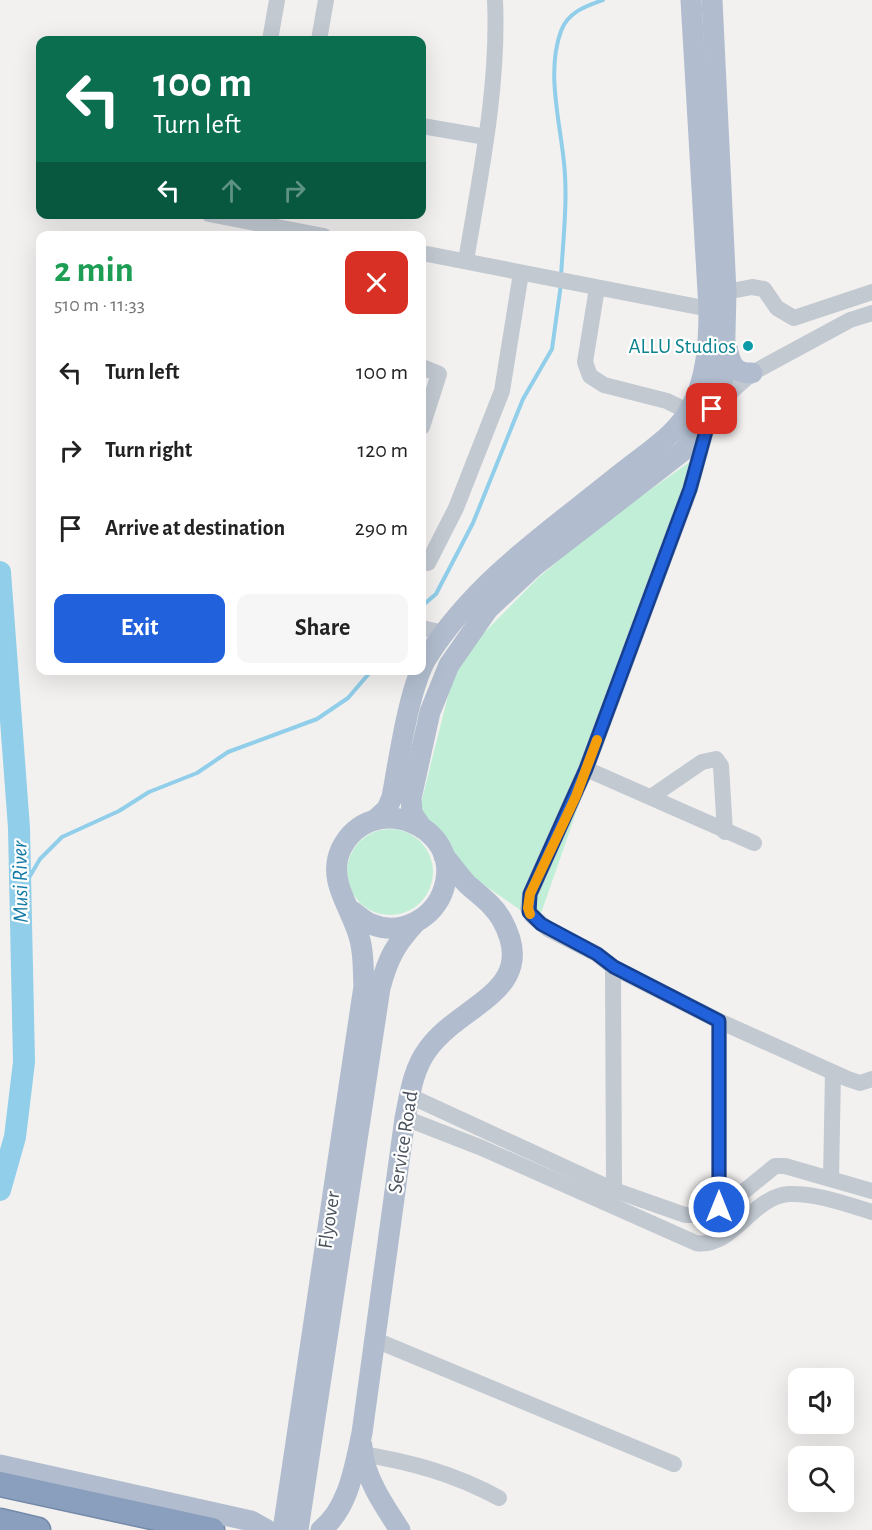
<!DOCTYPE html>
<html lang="en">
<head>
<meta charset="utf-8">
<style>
  body { margin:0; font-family:"Alegreya Sans",sans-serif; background:#f6f6f6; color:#222; height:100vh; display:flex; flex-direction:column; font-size:22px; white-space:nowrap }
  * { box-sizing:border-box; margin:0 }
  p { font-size:20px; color:#767676 }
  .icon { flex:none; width:33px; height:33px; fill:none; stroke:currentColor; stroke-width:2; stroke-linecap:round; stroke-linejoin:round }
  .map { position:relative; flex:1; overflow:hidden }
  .details { position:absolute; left:36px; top:231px; width:390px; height:444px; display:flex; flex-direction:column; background:#fff; border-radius:12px; box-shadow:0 6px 24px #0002 }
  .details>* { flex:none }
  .top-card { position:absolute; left:36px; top:36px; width:390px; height:183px; border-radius:12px; box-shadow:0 6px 24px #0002; background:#0b6e4f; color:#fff; overflow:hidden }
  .controls { position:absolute; left:788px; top:1368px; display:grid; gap:12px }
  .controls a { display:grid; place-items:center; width:66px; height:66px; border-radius:12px; background:#fff; box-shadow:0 6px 24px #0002; font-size:30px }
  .pin { position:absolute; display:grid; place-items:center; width:51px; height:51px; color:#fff; margin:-26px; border-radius:12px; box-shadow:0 3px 9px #0006 }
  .me { position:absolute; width:66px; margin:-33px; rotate:0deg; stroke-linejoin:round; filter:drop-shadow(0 0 4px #0008) }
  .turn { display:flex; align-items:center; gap:21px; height:126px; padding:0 18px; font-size:27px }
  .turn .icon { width:78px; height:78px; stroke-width:2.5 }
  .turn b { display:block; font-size:42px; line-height:51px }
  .lanes { display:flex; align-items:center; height:57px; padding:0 18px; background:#0003; justify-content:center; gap:30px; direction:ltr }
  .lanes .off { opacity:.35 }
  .round { display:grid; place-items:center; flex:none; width:63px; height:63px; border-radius:12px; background:#f6f6f6 }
  .head { display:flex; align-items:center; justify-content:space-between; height:102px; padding:0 18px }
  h1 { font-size:36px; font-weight:700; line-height:45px; color:#1e9e55 }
  .action { display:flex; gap:12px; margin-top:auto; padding:12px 18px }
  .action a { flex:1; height:69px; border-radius:12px; background:#2161dc; color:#fff; font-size:24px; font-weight:700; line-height:69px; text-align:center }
  .action a+a { background:#f6f6f6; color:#222 }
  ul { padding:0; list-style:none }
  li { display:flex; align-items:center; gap:18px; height:78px; padding:0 18px }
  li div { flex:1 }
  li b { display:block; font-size:22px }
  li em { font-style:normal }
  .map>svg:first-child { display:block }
  .green { fill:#c1eed6 }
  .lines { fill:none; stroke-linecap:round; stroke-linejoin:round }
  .stream { stroke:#90cee9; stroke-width:4 }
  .river { stroke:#90cee9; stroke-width:22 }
  .highway-casing { stroke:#7589a8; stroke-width:27 }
  .minor { stroke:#c2c9d1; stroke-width:16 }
  .major { stroke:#b1bdce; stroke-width:21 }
  .highway { stroke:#8a9ebd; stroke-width:24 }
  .route-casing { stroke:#153f8f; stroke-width:15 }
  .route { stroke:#2161dc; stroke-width:10 }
  .slow { stroke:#f59e0b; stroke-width:10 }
  .culture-dot { fill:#0f9aa8; stroke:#fff; stroke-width:2 }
  .labels { text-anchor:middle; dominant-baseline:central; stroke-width:4.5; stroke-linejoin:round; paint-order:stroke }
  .culture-label { font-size:21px; fill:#0d838f; stroke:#fff; text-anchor:end }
  .street-label { font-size:21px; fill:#49525d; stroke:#fff }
  .water-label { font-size:22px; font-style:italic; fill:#137aa6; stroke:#fff }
</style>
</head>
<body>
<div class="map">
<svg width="872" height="1530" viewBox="0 0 872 1530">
  <rect width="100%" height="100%" fill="#f3f1f0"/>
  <g class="green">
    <path d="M691,461L646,612L538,922L459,868L419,811L453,676L479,638L539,577L602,524Z"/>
    <circle cx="390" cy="872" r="43"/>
  </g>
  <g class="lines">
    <g class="stream">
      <path d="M561,277C563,240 568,200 564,163C560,121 546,72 561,31C568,12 586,6 603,0"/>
      <path d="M422,606L436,594L473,523L523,399L552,349L561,284"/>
      <path d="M20,893L40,859L62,837L119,811L149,792L197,773L228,752L317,719L348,698L372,670"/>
    </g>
    <path class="river" d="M0,572L19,828L24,1062L15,1137L0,1190"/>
    <defs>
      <g id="highway">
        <path d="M0,1484L212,1530"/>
        <path d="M0,1521L38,1530"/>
      </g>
    </defs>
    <use href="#highway" class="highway-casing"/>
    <g class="minor">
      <path d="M270,40L277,0"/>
      <path d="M319,40L326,0"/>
      <path d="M422,126L486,137"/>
      <path d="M209,214L324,236"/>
      <path d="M422,253L709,309"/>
      <path d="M466,261C480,176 499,87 495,0"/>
      <path d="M597,288L585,362L590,376L604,385L667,401L689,412"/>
      <path d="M726,292L752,287L764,289L777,308L794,318L872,292"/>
      <path d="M872,313L850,320L752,373L712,409L690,489L586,769L530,894L528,908L532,916L548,929L597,954L613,967L719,1021L848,1079L860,1083L872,1079"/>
      <path d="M422,367L439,374L422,427"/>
      <path d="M428,563L456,508L502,391L521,273"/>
      <path d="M422,628L444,633"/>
      <path d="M586,769L754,843"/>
      <path d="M651,797L702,762L716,759L721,766L725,832"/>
      <path d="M613,967L614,1190"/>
      <path d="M719,1021V1207"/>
      <path d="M410,1096L614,1190L685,1215H702L737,1197L775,1166H785L872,1191"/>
      <path d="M405,1118L482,1148L696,1243C733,1249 752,1196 789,1194C816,1193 846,1204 872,1212"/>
      <path d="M831,1179L833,1073"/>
      <path d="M373,1339L674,1464"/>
      <path d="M362,1454C411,1462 455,1474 499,1498"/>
    </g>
    <g class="major">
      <path d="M727,347C730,363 734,374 752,373"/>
      <path d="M376,819L387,809L392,797C399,760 409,685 428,656C476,580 550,531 619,475C642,456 674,437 689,411C707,381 709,343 709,309L691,0"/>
      <path d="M422,828L412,813L411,798L430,712L449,665L488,609L533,567L683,451L699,432L712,409L724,375L726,292L712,0"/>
      <path d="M362,1446C363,1475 384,1506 400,1530"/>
      <path d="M0,1465L251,1521L267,1530"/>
      <path d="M283,1530L364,986C363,971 364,955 360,940C353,909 326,882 341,849C371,788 464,826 444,888C435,918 401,937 371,924C364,921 358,915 352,911"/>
      <path d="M298,1530L380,988C388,958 395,945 416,922"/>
      <path d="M321,1530C349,1508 355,1465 362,1433L405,1118C410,1094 413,1069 428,1049C461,1003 541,991 502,920C493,904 480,896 467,884C459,876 452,865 444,856"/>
    </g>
    <use href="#highway" class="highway"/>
  </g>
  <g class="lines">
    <defs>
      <path id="route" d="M712,409L690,489L586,769L530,894L529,912L541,924L597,954L614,967L719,1021V1207"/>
    </defs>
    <use href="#route" class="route-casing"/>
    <use href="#route" class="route"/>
    <path class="slow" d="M530,914L528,908L530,894L576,796L597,740"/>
  </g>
  <circle class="culture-dot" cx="748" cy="346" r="6"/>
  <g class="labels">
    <g class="culture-label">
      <text x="736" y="346">ALLU Studios</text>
    </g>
    <g class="street-label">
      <text transform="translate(403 1142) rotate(-81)">Service Road</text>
      <text transform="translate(329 1220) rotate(-82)">Flyover</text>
    </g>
    <g class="water-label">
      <text transform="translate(20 882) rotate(-91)">Musi River</text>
    </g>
  </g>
</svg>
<div class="controls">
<a><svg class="icon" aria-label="sound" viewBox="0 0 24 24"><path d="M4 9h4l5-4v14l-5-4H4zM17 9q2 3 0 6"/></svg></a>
<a><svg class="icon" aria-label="search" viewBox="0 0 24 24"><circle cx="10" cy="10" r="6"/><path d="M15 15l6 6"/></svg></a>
</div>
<div class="pin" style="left:712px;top:409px;background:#d93025"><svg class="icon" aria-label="arrive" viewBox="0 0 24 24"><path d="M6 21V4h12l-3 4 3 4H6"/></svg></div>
<svg class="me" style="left:719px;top:1207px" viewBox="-20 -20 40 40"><circle r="17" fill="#2161dc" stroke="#fff" stroke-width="3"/><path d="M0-11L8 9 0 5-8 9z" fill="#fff"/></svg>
<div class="top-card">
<div class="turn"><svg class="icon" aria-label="left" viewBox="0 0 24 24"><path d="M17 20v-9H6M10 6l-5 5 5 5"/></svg><div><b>100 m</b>Turn left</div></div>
<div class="lanes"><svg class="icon" aria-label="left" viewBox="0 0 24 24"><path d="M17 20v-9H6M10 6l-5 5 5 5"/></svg><svg class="icon off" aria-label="ahead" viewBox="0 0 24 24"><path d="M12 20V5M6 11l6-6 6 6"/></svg><svg class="icon off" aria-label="right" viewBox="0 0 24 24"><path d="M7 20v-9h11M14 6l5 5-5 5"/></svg></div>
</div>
<section class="details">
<div class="head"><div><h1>2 min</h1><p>510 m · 11:33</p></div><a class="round" style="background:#d93025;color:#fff"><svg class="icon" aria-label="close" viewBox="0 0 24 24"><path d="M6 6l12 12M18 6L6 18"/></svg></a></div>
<ul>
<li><svg class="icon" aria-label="left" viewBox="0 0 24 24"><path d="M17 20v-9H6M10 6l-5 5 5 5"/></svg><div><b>Turn left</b></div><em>100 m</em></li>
<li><svg class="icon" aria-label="right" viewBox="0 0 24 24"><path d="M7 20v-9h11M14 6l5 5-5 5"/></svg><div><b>Turn right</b></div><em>120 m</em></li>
<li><svg class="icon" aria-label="arrive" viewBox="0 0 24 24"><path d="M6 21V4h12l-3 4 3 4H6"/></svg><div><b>Arrive at destination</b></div><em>290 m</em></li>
</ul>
<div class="action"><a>Exit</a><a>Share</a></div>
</section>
</div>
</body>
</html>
